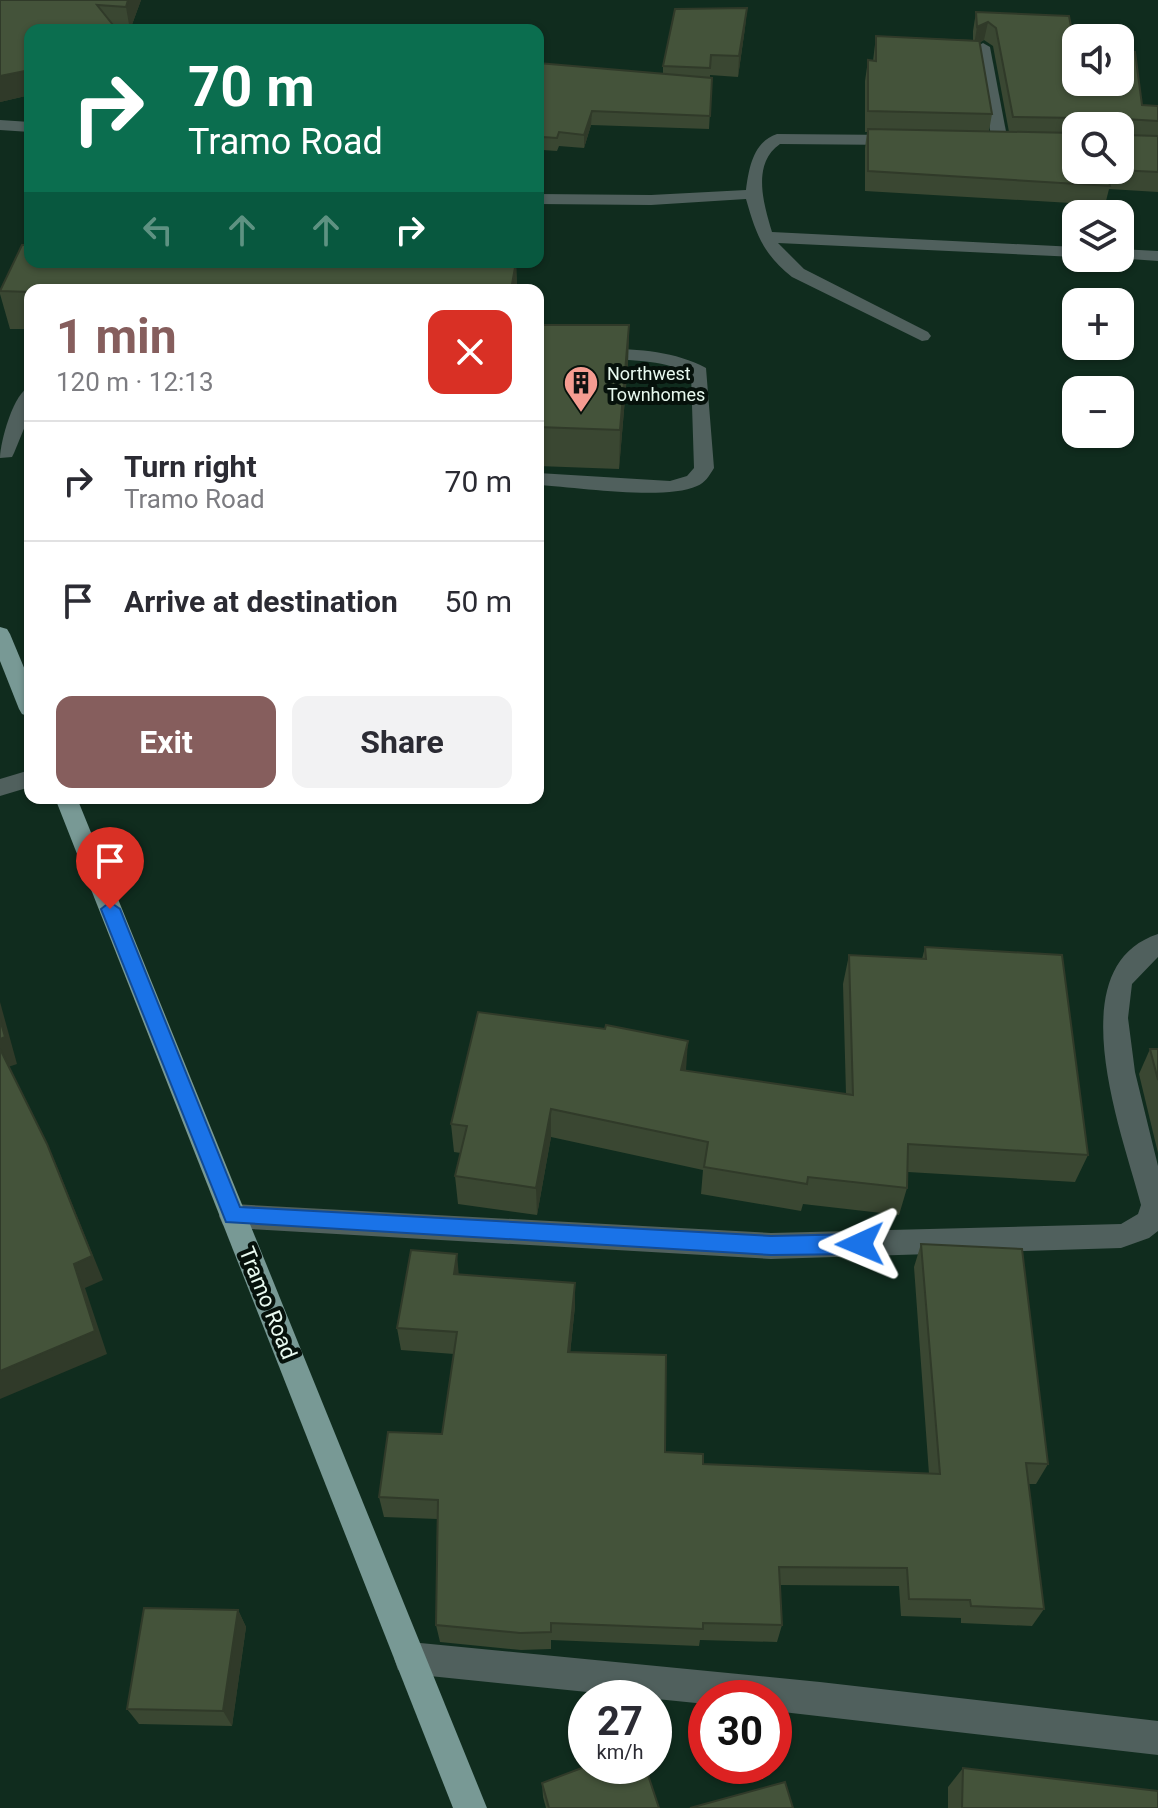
<!DOCTYPE html>
<html lang="en">
<head>
<meta charset="utf-8">
<style>
  body { margin:0; font-family:Roboto,sans-serif; background:#f2f2f3; color:#2b2b33; height:100vh; display:flex; flex-direction:column; font-size:30px; white-space:nowrap }
  * { box-sizing:border-box; margin:0 }
  p { font-size:26px; color:#7c7c81 }
  .icon { flex:none; width:44px; height:44px; fill:none; stroke:currentColor; stroke-width:2; stroke-linecap:round; stroke-linejoin:round }
  .map { position:relative; flex:1; overflow:hidden }
  .drawer { position:absolute; left:24px; top:284px; width:520px; height:520px; display:flex; flex-direction:column; background:#fff; border-radius:16px; box-shadow:0 2px 6px #0004 }
  .drawer>* { flex:none }
  .hud { position:absolute; left:24px; top:24px; width:520px; height:244px; border-radius:16px; box-shadow:0 2px 6px #0004; background:#0b6e4f; color:#fff; overflow:hidden }
  .fabs { position:absolute; left:1062px; top:24px; display:grid; gap:16px }
  .fabs a { display:grid; place-items:center; width:72px; height:72px; border-radius:16px; background:#fff; box-shadow:0 2px 6px #0004; font-size:40px }
  .speed { position:absolute; left:568px; top:1680px; display:flex; gap:16px; font-size:40px; font-weight:700; text-align:center }
  .speed>* { display:grid; place-content:center; width:104px; height:104px; border-radius:50%; background:#fff; box-shadow:0 2px 6px #0004; line-height:1 }
  .speed small { font-size:20px; font-weight:400 }
  .speed .limit { border:12px solid #d22; background:#fff; color:#111 }
  .pin { position:absolute; display:grid; place-items:center; width:68px; height:68px; color:#fff; margin:-82px -34px; border-radius:50% 50% 50% 0; rotate:-45deg; box-shadow:0 0 8px #0007 }
  .pin .icon { rotate:45deg }
  .me { position:absolute; width:88px; margin:-44px; rotate:269deg; stroke-linejoin:round; filter:drop-shadow(0 0 6px #0008) }
  .turn { display:flex; align-items:center; gap:28px; height:168px; padding:0 32px; font-size:36px }
  .turn .icon { width:104px; height:104px; stroke-width:2.5 }
  .turn b { display:block; font-size:56px; line-height:68px }
  .lanes { display:flex; align-items:center; height:76px; padding:0 32px; background:#0003; justify-content:center; gap:40px; direction:ltr }
  .lanes .off { opacity:.35 }
  .round { display:grid; place-items:center; flex:none; width:84px; height:84px; border-radius:16px; background:#f2f2f3 }
  .overview { display:flex; align-items:center; justify-content:space-between; height:136px; padding:0 32px }
  h1 { font-size:48px; font-weight:700; line-height:60px; color:#865e5d }
  .cta { display:flex; gap:16px; margin-top:auto; padding:16px 32px }
  .cta a { flex:1; height:92px; border-radius:16px; background:#865e5d; color:#fff; font-size:32px; font-weight:700; line-height:92px; text-align:center }
  .cta a+a { background:#f2f2f3; color:#2b2b33 }
  ul { padding:0; list-style:none }
  li { display:flex; align-items:center; gap:24px; height:120px; padding:0 32px; border-top:2px solid #e1e1e2 }
  li div { flex:1 }
  li b { display:block; font-size:30px }
  li em { font-style:normal }
  .map>svg:first-child { display:block }
  .lines { fill:none; stroke-linecap:round; stroke-linejoin:round }
  .minor { fill:#50605d; fill-rule:evenodd }
  .major { fill:#789995; fill-rule:evenodd }
  .wall { fill:#3a4732; fill-rule:evenodd }
  .shaded-wall { fill:#303a29 }
  .building { fill:#44533a; stroke:#303a29; stroke-width:2 }
  .route { fill:#1a73e8; stroke:#114b97; stroke-width:2 }
  .labels { text-anchor:middle; dominant-baseline:central; stroke-width:8; stroke-linejoin:round; paint-order:stroke }
  .far-poi-label { font-size:18px; fill:#e8f9ef; stroke:#06110b; text-anchor:start }
  .street-label { font-size:22px; fill:#e8f9ef; stroke:#06110b }
</style>
</head>
<body>
<div class="map">
<svg width="1158" height="1808" viewBox="0 0 1158 1808">
  <rect width="100%" height="100%" fill="#102c1e"/>
  <g class="lines">
    <g class="minor">
      <path d="M983,43L990,47L1008,142L1000,147L992,142L976,47Z"/>
      <path d="M0,120L30,122V132L0,130Z"/>
      <path d="M777,134L897,135L905,140L897,145L780,144C751,164 764,205 772,232L1076,247V257L778,243L804,269L928,332L931,336L928,340L922,341L792,277C763,254 756,234 746,199L651,205L538,204V194L651,195L746,190C749,168 753,142 777,134Z"/>
      <path d="M1120,249L1158,251V261L1116,258H1120Z"/>
      <path d="M538,350C591,350 658,342 706,368L714,468C709,476 705,483 697,486C664,501 577,487 538,485V473L670,481L687,476L694,468L691,374C652,353 582,361 538,360Z"/>
      <path d="M30,387V414L14,453L12,457L0,458C0,442 14,391 30,387Z"/>
      <path d="M30,770V787L0,796V779Z"/>
      <path d="M1158,934V957L1132,984L1128,1018L1135,1072L1158,1166V1231L1149,1238L1121,1248L771,1259L233,1228L223,1225L219,1216L223,1207L233,1204L771,1233L1121,1224L1138,1214L1141,1205C1123,1135 1057,967 1158,934Z"/>
      <path d="M410,1642L820,1682L1158,1721V1755L774,1711V1698H706V1704L410,1674L398,1670L394,1658L398,1646Z"/>
    </g>
    <g class="major">
      <path d="M0,627L7,629L10,634L30,682V717L22,714L19,709L0,661Z"/>
      <path d="M55,798H77L487,1808H453Z"/>
    </g>
  </g>
  <g class="wall">
    <path d="M0,0H141L130,30H30V95L0,102Z"/>
    <path d="M747,8L745,28L738,77L710,75V78H712L709,129L591,125L584,148L559,146L557,151L543,150L538,171V63L663,74V66Z"/>
    <path d="M976,12L1075,47L1142,105L1158,106V192L1109,189L1105,205L865,191V148L867,132H865V81L868,60L873,61L876,36L973,40V31ZM984,40L993,46L1009,132L989,131L992,114L979,43ZM1076,126H1120L1076,170Z"/>
    <path d="M516,262L517,290H30V329H10L0,294V289Z"/>
    <path d="M538,325H629L628,363L619,469L538,466Z"/>
    <path d="M925,947L1088,1155L1075,1182L908,1172L907,1188L899,1215L803,1204L801,1211L701,1194L703,1170L551,1137L537,1215L458,1204L455,1176L461,1153L454,1152L451,1124L685,1071L846,1094L843,984L849,955L922,959Z"/>
    <path d="M1150,1049H1158V1153L1139,1074Z"/>
    <path d="M921,1244L1048,1464L1036,1484H1028L1044,1609L1032,1626L961,1623V1618L901,1616L899,1586L780,1585L782,1625L777,1642L700,1640L699,1646L551,1640V1649L521,1650L440,1642L436,1625L437,1519L384,1517L379,1497L442,1434L454,1354L401,1350L397,1328L459,1274L575,1306L570,1353L665,1452L703,1464L929,1474L914,1267Z"/>
    <path d="M238,1610L246,1627L232,1726L139,1724L127,1709Z"/>
    <path d="M963,1768L1158,1808H948V1787Z"/>
    <path d="M542,1783L659,1808H546L543,1797Z"/>
  </g>
  <g class="shaded-wall">
    <path d="M128,0H141L130,30L126,7Z"/>
    <path d="M747,8L745,28L738,77L739,56Z"/>
    <path d="M988,22L984,40L978,43V33L976,44L974,45L977,27Z"/>
    <path d="M30,70V95L0,102V76Z"/>
    <path d="M592,111L591,125L584,148V135Z"/>
    <path d="M543,137V150L538,171V156Z"/>
    <path d="M516,262L517,290H511Z"/>
    <path d="M629,325L628,363L619,469L620,430Z"/>
    <path d="M0,1002L17,1064L8,1067L0,1049Z"/>
    <path d="M688,1041L686,1070L678,1099L681,1070Z"/>
    <path d="M551,1109V1137L537,1215L536,1188Z"/>
    <path d="M47,1144L58,1169L103,1280L85,1288L107,1354L0,1399V1371Z"/>
    <path d="M457,1254L459,1277L454,1274Z"/>
    <path d="M575,1283V1306L568,1374V1352Z"/>
    <path d="M238,1610L246,1627L232,1726L223,1711Z"/>
  </g>
  <g class="building">
    <path d="M0,0H128L126,7L97,5L117,30H30V70L0,76Z"/>
    <path d="M747,8L739,56L711,55L710,68L663,66L675,9Z"/>
    <path d="M976,12L1069,16L1075,47H1076V82H1120V50L1135,52L1142,105L1158,106V121L1125,119L1122,122L1125,135L1158,136V172L1117,170H1120V126H1083V121L1080,118L1013,117L996,28L988,22L977,27Z"/>
    <path d="M978,33L992,114L868,111V60L876,61V36L978,41Z"/>
    <path d="M538,63L712,78L710,116L592,111L584,135L559,132L557,138L543,137L538,156Z"/>
    <path d="M868,129L1076,133V170H1107L1110,186L868,171Z"/>
    <path d="M22,245H30V262H516L511,290H30V292L0,291Z"/>
    <path d="M538,325H629L620,430L538,427Z"/>
    <path d="M925,947L1062,955L1088,1155L908,1144L907,1188L808,1177L807,1184L704,1167L708,1142L551,1109L536,1188L455,1176L467,1126L451,1124L478,1012L605,1029L606,1025L688,1041L681,1070L853,1095L849,955L926,959Z"/>
    <path d="M0,1019L5,1037L0,1039Z"/>
    <path d="M0,1049L47,1144L92,1256L74,1264L95,1331L0,1371Z"/>
    <path d="M1150,1049H1158V1080Z"/>
    <path d="M921,1244L1022,1249L1048,1464L1026,1463L1044,1609L971,1606L970,1600L909,1599L907,1568L779,1567L782,1625L703,1623V1629L551,1623V1632L520,1633L436,1625L438,1500L379,1497L388,1432L442,1434L457,1332L397,1328L411,1250L457,1254L454,1274L575,1283L568,1352L666,1355L665,1452L703,1454V1464L940,1474Z"/>
    <path d="M144,1608L238,1610L223,1711L127,1709Z"/>
    <path d="M587,1766H645L659,1808H549L542,1783Z"/>
    <path d="M963,1768L1158,1791V1808H962Z"/>
    <path d="M785,1782L793,1808H690Z"/>
  </g>
  <path class="route" d="M110,902L120,909L240,1207L771,1236L860,1234L868,1237L871,1244L868,1251L860,1254L771,1255L226,1222L101,909Z"/>
  <defs>
    <symbol id="building-pin" viewBox="-11 -11 22 30"><path d="M0 17L-7.5 6A9.5 9.5 0 1 1 7.5 6Z" fill="#f59c91" stroke="#06110b"/><path d="M-4-6H4V6H1V3H-1V6H-4ZM-2.5-4.3h1.7v1.8h-1.7ZM.8-4.3h1.7v1.8H.8ZM-2.5-1h1.7V.8h-1.7ZM.8-1h1.7V.8H.8Z" fill="#111"/></symbol>
  </defs>
  <g fill-rule="evenodd">
    <use href="#building-pin" x="561" y="363" width="40" height="54"/>
  </g>
  <g class="labels">
    <g class="far-poi-label">
      <text x="607" y="373">Northwest<tspan x="607" dy="21">Townhomes</tspan></text>
    </g>
    <g class="street-label">
      <text transform="translate(268 1303) rotate(68)">Tramo Road</text>
    </g>
  </g>
</svg>
<div class="fabs">
<a><svg class="icon" aria-label="sound" viewBox="0 0 24 24"><path d="M4 9h4l5-4v14l-5-4H4zM17 9q2 3 0 6"/></svg></a>
<a><svg class="icon" aria-label="search" viewBox="0 0 24 24"><circle cx="10" cy="10" r="6"/><path d="M15 15l6 6"/></svg></a>
<a><svg class="icon" aria-label="layers" viewBox="0 0 24 24"><path d="M12 4l9 5-9 5-9-5zM3 14l9 5 9-5"/></svg></a>
<a>+</a>
<a>−</a>
</div>
<div class="speed"><div>27<small>km/h</small></div><div class="limit">30</div></div>
<div class="pin" style="left:110px;top:909px;background:#d93025"><svg class="icon" aria-label="arrive" viewBox="0 0 24 24"><path d="M6 21V4h12l-3 4 3 4H6"/></svg></div>
<svg class="me" style="left:860px;top:1244px" viewBox="-20 -20 40 40"><path d="M0-17L14 15 0 8-14 15z" fill="#1a73e8" stroke="#fff" stroke-width="4"/></svg>
<div class="hud">
<div class="turn"><svg class="icon" aria-label="right" viewBox="0 0 24 24"><path d="M7 20v-9h11M14 6l5 5-5 5"/></svg><div><b>70 m</b>Tramo Road</div></div>
<div class="lanes"><svg class="icon off" aria-label="left" viewBox="0 0 24 24"><path d="M17 20v-9H6M10 6l-5 5 5 5"/></svg><svg class="icon off" aria-label="ahead" viewBox="0 0 24 24"><path d="M12 20V5M6 11l6-6 6 6"/></svg><svg class="icon off" aria-label="ahead" viewBox="0 0 24 24"><path d="M12 20V5M6 11l6-6 6 6"/></svg><svg class="icon" aria-label="right" viewBox="0 0 24 24"><path d="M7 20v-9h11M14 6l5 5-5 5"/></svg></div>
</div>
<section class="drawer">
<div class="overview"><div><h1>1 min</h1><p>120 m · 12:13</p></div><a class="round" style="background:#d93025;color:#fff"><svg class="icon" aria-label="close" viewBox="0 0 24 24"><path d="M6 6l12 12M18 6L6 18"/></svg></a></div>
<ul>
<li><svg class="icon" aria-label="right" viewBox="0 0 24 24"><path d="M7 20v-9h11M14 6l5 5-5 5"/></svg><div><b>Turn right</b><p>Tramo Road</p></div><em>70 m</em></li>
<li><svg class="icon" aria-label="arrive" viewBox="0 0 24 24"><path d="M6 21V4h12l-3 4 3 4H6"/></svg><div><b>Arrive at destination</b></div><em>50 m</em></li>
</ul>
<div class="cta"><a>Exit</a><a>Share</a></div>
</section>
</div>
</body>
</html>
